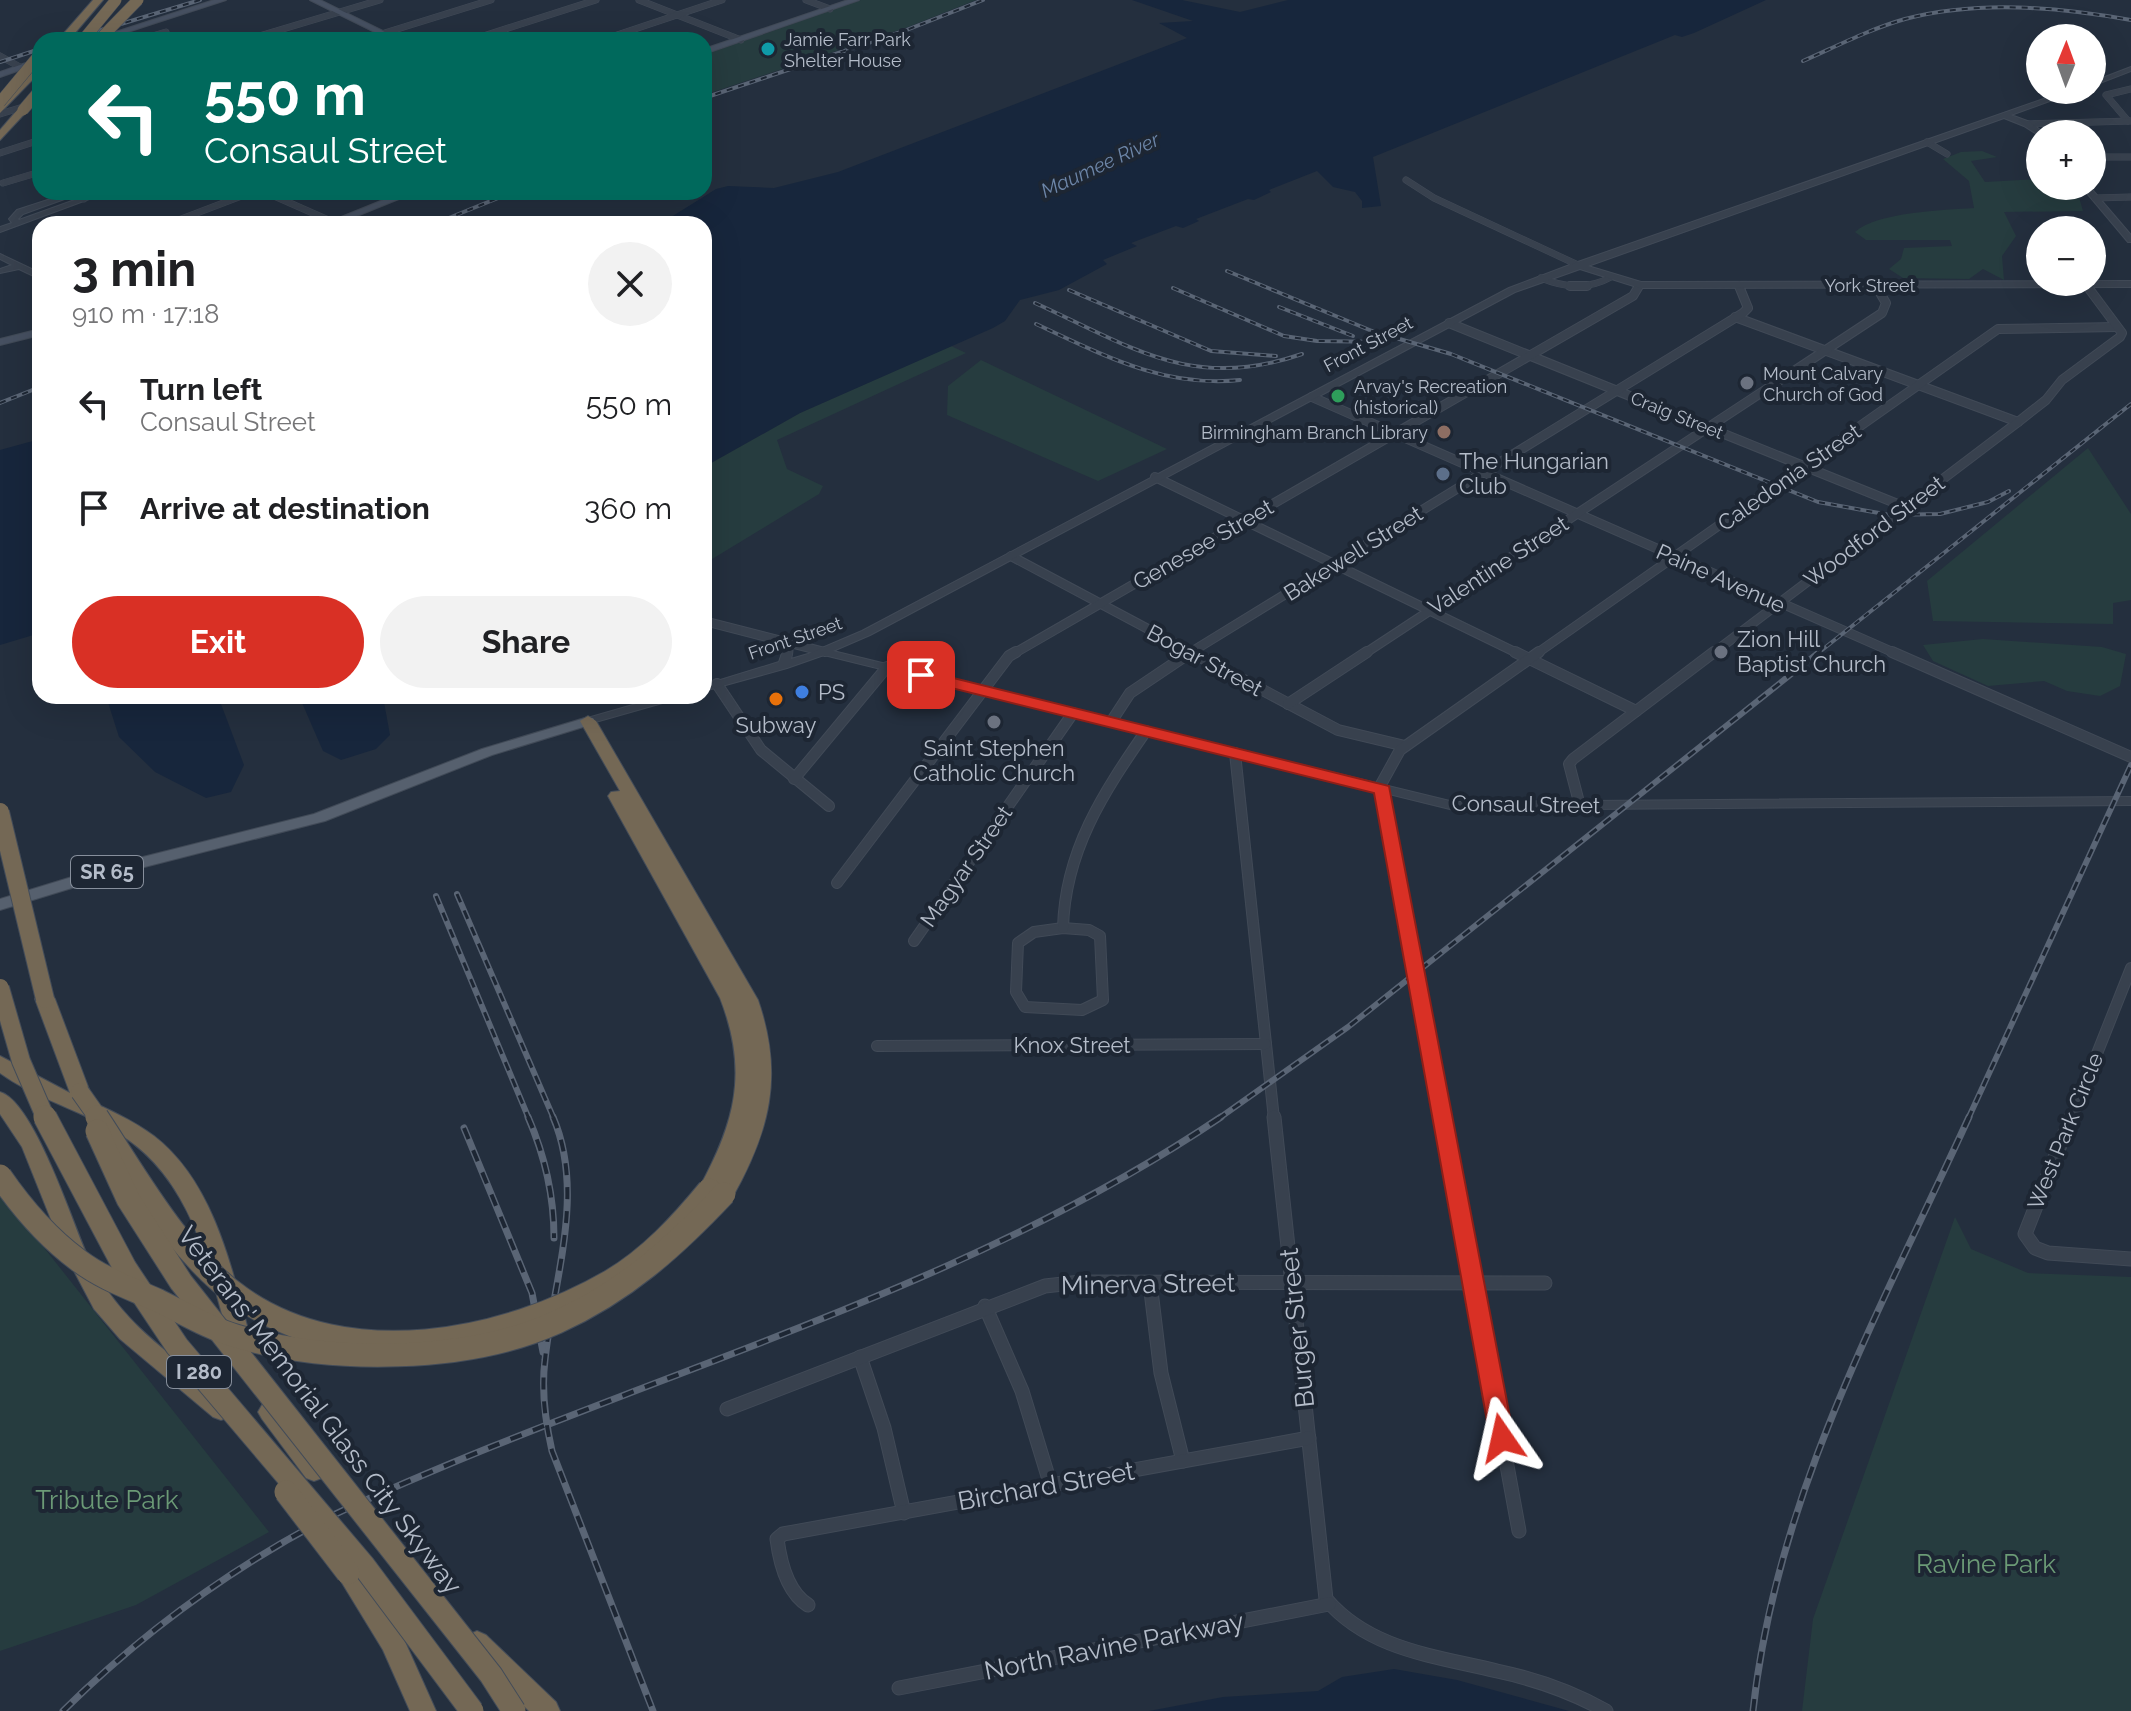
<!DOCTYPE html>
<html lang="en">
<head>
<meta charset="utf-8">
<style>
  body { margin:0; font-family:Raleway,sans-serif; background:#f2f2f2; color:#202124; height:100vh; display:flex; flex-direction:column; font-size:30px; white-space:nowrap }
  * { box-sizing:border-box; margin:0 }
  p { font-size:26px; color:#757577 }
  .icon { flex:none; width:44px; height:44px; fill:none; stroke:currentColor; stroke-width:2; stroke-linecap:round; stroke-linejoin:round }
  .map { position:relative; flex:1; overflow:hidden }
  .sheet { position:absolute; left:32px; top:216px; width:680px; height:488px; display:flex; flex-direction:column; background:#fff; border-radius:24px; box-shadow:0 8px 32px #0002 }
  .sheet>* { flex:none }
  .hud { position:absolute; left:32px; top:32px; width:680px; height:168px; border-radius:24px; box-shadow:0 8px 32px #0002; background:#00695c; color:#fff; overflow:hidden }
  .needle { width:52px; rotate:1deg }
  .buttons { position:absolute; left:2026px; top:24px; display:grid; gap:16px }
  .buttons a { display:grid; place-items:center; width:80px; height:80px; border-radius:50%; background:#fff; box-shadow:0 8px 32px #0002; font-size:40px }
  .pin { position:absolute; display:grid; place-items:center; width:68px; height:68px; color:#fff; margin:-34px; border-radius:16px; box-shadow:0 4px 12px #0006 }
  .me { position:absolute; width:88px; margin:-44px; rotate:349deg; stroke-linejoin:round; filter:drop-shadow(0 0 6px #0008) }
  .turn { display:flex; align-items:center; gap:28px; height:168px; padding:0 40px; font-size:36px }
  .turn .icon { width:104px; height:104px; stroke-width:2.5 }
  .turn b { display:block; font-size:56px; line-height:68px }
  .round { display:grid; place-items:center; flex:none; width:84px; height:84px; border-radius:42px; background:#f2f2f2 }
  .head { display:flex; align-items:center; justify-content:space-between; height:136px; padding:0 40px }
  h1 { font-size:48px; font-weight:700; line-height:60px }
  .cta { display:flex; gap:16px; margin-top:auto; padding:16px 40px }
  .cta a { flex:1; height:92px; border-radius:48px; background:#d93025; color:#fff; font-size:32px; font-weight:700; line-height:92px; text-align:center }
  .cta a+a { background:#f2f2f2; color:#202124 }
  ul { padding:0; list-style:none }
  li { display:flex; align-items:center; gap:24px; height:104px; padding:0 40px }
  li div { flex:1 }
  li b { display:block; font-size:30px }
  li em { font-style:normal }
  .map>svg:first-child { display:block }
  .green { fill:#263c3f }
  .water { fill:#17263c }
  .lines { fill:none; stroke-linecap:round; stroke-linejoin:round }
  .minor-far3-casing { stroke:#414a57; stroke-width:7 }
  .minor-far2-casing { stroke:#414a57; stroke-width:10 }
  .minor-far1-casing { stroke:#414a57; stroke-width:12 }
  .minor-casing { stroke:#414a57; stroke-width:15 }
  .tertiary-casing { stroke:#414a57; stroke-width:2 }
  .secondary-casing { stroke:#414a57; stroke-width:2 }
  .primary-casing { stroke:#414a57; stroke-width:2 }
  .motorway-casing { stroke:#434c59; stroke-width:2 }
  .minor-far3 { stroke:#38414e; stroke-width:6 }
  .minor-far2 { stroke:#38414e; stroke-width:8 }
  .minor-far1 { stroke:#38414e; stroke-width:10 }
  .minor { stroke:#38414e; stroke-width:13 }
  .tertiary { fill:#38414e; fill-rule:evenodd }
  .secondary { fill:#465061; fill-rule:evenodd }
  .primary { fill:#56606e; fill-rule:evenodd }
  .motorway { fill:#746855; fill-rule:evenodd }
  .rail-far2-casing { stroke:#5a6575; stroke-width:4 }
  .rail-far1-casing { stroke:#5a6575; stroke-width:6 }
  .rail-casing { stroke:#5a6575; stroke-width:7 }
  .rail-far2 { stroke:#1d2633; stroke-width:2; stroke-dasharray:6; stroke-linecap:butt }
  .rail-far1 { stroke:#1d2633; stroke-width:3; stroke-dasharray:9; stroke-linecap:butt }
  .rail { stroke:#1d2633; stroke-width:4; stroke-dasharray:12; stroke-linecap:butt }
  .motorway-bridge-far2-casing { stroke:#434c59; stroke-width:12; stroke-linecap:butt }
  .motorway-bridge-far1-casing { stroke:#434c59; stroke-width:20; stroke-linecap:butt }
  .motorway-bridge-casing { stroke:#434c59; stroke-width:25; stroke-linecap:butt }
  .motorway-bridge-far2 { stroke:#746855; stroke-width:11 }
  .motorway-bridge-far1 { stroke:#746855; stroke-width:18 }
  .motorway-bridge { stroke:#746855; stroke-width:23 }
  .route { fill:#d93025; stroke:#8d1f18; stroke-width:2 }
  .culture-dot { fill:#0f9aa8; stroke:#1d2633; stroke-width:3 }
  .worship-dot { fill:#6b7280; stroke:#1d2633; stroke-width:3 }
  .leisure-dot { fill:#2e9e5b; stroke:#1d2633; stroke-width:3 }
  .education-dot { fill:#8d6e63; stroke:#1d2633; stroke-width:3 }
  .service-dot { fill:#5c6f8a; stroke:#1d2633; stroke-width:3 }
  .shop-dot { fill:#3f7fe0; stroke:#1d2633; stroke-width:3 }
  .food-dot { fill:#e8710a; stroke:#1d2633; stroke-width:3 }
  .labels { text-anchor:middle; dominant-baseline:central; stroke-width:8; stroke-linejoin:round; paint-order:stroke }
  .far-poi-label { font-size:18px; fill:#b4bcc9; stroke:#1d2633; text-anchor:start }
  .far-street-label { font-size:18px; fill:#b4bcc9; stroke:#1d2633 }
  .far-water-label { font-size:20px; font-style:italic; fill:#6d86a8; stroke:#1d2633 }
  .shield { fill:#1d2633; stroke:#878f9c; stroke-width:2 }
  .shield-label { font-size:20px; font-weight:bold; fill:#b4bcc9 }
  .poi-label { font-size:22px; fill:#b4bcc9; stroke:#1d2633; text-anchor:start }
  .street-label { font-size:22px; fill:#b4bcc9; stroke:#1d2633 }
  .near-street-label { font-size:26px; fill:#b4bcc9; stroke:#1d2633 }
  .near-park-label { font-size:26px; fill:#6b9a76; stroke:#1d2633 }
</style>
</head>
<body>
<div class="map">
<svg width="2131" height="1711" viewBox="0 0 2131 1711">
  <rect width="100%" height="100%" fill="#242f3e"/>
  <g class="green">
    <path d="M861,0H976L908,27L704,95V55Z"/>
    <path d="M1982,151L1997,157L1971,161L1985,182L2040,179V186H2068L2079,197L2083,211L2004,212L2016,236L2002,256L2004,280L1983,269L1969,279L1903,278L1889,269L1901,259L1904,248L1952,246L1950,240H1866L1855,232C1877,212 1944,210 1974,208L1969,181L1943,159L1961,152Z"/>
    <path d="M951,346L966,353L777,440L787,469L823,486L819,494L704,564V467L800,413Z"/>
    <path d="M981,360L1167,449L1098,481L947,415L948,386Z"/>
    <path d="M2088,448L2131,514V600L2113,603V624L1933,621L1927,581Z"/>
    <path d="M1983,639L2102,647L2126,654L2120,686L2100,696L2067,691L2044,681L1988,686L1933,661L1923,645Z"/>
    <path d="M0,1192L269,1532L136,1605L0,1651Z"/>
    <path d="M1955,1217L1971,1249L2028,1273L2131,1277V1711H1802L1813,1619Z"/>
  </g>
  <g class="water">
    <path d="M1132,0H1182L1240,12L1288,0H1766L1694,33L1682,37L1675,35L1373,157L1381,206L1362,208V201L1355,192L1333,187L1317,171L1269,190L1271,192L1254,200L1248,199L1196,219L1199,221L1183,228L1176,226L1131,243L1137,246L1103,260L1107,264L1059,290L1020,300L1005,321L993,328L800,413L704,467V224H660L716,189L728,186L774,188L838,172L1187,38L1159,23L1193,21Z"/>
    <path d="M40,439V633L0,645V450Z"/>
    <path d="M106,696H218L244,765L231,792L206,798L155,772L119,737Z"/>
    <path d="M299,696H377L384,702L390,735L376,749L341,760L323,751Z"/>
    <path d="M1394,1669L1457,1680L1569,1711H1149L1223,1697L1318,1691L1342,1677Z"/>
  </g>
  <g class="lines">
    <defs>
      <g id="minor-far3">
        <path d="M639,0L741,40"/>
        <path d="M806,0L830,9"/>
        <path d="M139,40L166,32"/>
        <path d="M246,40L380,0"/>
        <path d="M362,40L491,0"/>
        <path d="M471,40L596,0"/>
        <path d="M602,40L722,0"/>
        <path d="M0,56L20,67"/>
        <path d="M0,114L40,102"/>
        <path d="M2128,121L2106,95L2131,89"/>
        <path d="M2027,124L2131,121"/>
        <path d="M1927,142L1947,154"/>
        <path d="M0,153L40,140"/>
        <path d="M2092,157H2131"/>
        <path d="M1406,180L1434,198L1578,265"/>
        <path d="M3,183L40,172"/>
        <path d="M265,192L333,222"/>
        <path d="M74,195L84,199"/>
        <path d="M2095,198L2131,197"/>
        <path d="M168,224L252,192"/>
        <path d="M1541,278C1565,288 1588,290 1611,277"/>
        <path d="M2085,284L2088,288"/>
        <path d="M1738,285L1739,288"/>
        <path d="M1875,285L1877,288"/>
        <path d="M1638,288L1640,285"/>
      </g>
      <g id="minor-far2">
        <path d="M1570,286H1587"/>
        <path d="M1735,317L2018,422"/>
        <path d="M1449,323L1905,507"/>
        <path d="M1312,397L1897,654"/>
        <path d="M1155,477L1519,654"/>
        <path d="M1011,556L1195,654"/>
        <path d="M704,621L825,652"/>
        <path d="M1013,654L1633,296L1639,286"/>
        <path d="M1188,654L1743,313L1748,308L1739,286"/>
        <path d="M1364,654L1882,313L1886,303L1876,286"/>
        <path d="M1536,654L1998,329L2117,327"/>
        <path d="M1712,654L2018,422L2046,400L2062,380L2120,337L2122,333L2087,286"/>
      </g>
      <g id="minor-far1">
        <path d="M1191,652L1338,730L1405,746"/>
        <path d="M1515,652L1636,711"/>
        <path d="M1892,652L2131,757"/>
        <path d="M717,684L761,750L829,806"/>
        <path d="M1288,704L1367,652"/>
        <path d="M1111,722L1130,693L1191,652"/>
        <path d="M1235,753L1274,1119"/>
        <path d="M794,779L887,667"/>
        <path d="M1379,788L1400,750L1539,652"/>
        <path d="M1383,789L1444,1119"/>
        <path d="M1580,806L1569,764L1573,759L1714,652"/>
        <path d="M837,883L1009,656L1016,652"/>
        <path d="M1063,928L1089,930L1100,936L1103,1000L1082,1010L1025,1007L1016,992L1018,943L1034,932Z"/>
        <path d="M1063,928C1065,851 1103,793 1146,731"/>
        <path d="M914,941L1073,713"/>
        <path d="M877,1046L1266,1044"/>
        <path d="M2071,1119L2131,968"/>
      </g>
      <g id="minor">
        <path d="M1274,1117L1326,1599C1369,1650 1436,1656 1497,1671C1535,1679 1572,1692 1606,1711"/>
        <path d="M1443,1117L1519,1531"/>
        <path d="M2071,1117L2025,1234L2035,1248L2048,1253L2131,1259"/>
        <path d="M1150,1283L1161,1373L1183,1461"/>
        <path d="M985,1306L1022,1391L1051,1486"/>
        <path d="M860,1357L884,1428L904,1513"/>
        <path d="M727,1409L1045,1286L1081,1282L1545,1283"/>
        <path d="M808,1605C787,1592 780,1562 777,1539L783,1534L1309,1438"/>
        <path d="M899,1688L1329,1604"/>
      </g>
      <g id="tertiary">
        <path d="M2131,67V71L2092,86V82Z"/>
        <path d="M2069,90H2080L2011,115L2030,122L2045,134H2040V136L2024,126L2004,118L1588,266L1641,282L2131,281V287L1640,288L1580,269L1515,292L870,635L833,651L1454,802L2131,797V805L1454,810L824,655L787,668L704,691V685L779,662L783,650L781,642L782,640H790C794,646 793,652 791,659L808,654L862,631L1509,288L1575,263Z"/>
        <path d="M2081,186H2089L2131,235V242H2128Z"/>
        <path d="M97,192H108L0,232V227L12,223L9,219L17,210L63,195L70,197L23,214L18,219L19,220Z"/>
        <path d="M0,254L40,273V279L19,269L0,273V269L12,265L0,259Z"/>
        <path d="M664,696H681L680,698L592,723L588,724L582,721L584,719Z"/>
      </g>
      <g id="secondary">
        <path d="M214,0H226L103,40H91Z"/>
        <path d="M310,0H320L401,40H391Z"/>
        <path d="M848,0H859L704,54V49Z"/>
        <path d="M40,58V63L0,77V72Z"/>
        <path d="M403,192H416L337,224H324Z"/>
        <path d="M40,329V335L0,345V339Z"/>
      </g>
      <path id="primary" d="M588,717L593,718L595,721L593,724L492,755L325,821L121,873L0,910V899L111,865L314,814L482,749Z"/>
      <g id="motorway">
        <path d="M93,0H103L69,40H58Z"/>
        <path d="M40,63V72L0,113V103Z"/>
        <path d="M19,108L28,110L0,140V130Z"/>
        <path d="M588,716L596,721L758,1000C784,1076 770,1131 731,1200L724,1202L715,1196H702L698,1190C735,1123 749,1072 720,998L608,796L611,792L620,791L580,721Z"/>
        <path d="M45,992L52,994L55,999L90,1092L83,1098C108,1109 132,1120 154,1136C216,1184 233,1274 252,1345L249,1351L241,1354L233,1351L230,1345C208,1263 191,1171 109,1128C74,1108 33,1097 0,1073V1056L70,1093L35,999L38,994Z"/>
        <path d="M0,1092C33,1101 71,1218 85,1250C118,1326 171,1351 229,1403L233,1410L229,1417L221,1420L213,1417L120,1339L94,1309L64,1252L22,1147L0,1114Z"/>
        <path d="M270,1402L278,1405L322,1464L326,1471L322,1478L314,1481L306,1478L262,1419L258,1412L262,1405Z"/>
        <path d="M348,1562L357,1565L402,1635L436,1711H410L383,1650L336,1573L339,1565Z"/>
        <path d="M477,1631L486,1635L556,1702L560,1711H529L468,1651L464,1643L468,1635Z"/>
      </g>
    </defs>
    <use href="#minor-far3" class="minor-far3-casing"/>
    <use href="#minor-far2" class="minor-far2-casing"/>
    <use href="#minor-far1" class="minor-far1-casing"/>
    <use href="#minor" class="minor-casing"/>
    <use href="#tertiary" class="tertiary-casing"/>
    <use href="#secondary" class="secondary-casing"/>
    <use href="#primary" class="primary-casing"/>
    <use href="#motorway" class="motorway-casing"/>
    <use href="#minor-far3" class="minor-far3"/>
    <use href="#minor-far2" class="minor-far2"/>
    <use href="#minor-far1" class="minor-far1"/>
    <use href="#minor" class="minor"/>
    <use href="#tertiary" class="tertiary"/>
    <use href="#secondary" class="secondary"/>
    <use href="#primary" class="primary"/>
    <use href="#motorway" class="motorway"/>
    <defs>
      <g id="rail-far2">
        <path d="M68,40L200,0"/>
        <path d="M1803,61C1837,46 1870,29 1905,19C1979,0 2057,7 2131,20"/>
        <path d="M0,62L40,49"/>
        <path d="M704,98L904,31L983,0"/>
        <path d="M434,224L513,192"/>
        <path d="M1227,271L1372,331L1451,354L1818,502L1890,515L1940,514L1988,502L2009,491"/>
        <path d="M1173,288L1284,336L1317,341L1387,342"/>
        <path d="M1069,290L1211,351L1276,356"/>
        <path d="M1035,303C1132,347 1192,392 1302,354"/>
        <path d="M1279,307L1353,336"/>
        <path d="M1036,324C1103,355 1164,388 1240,380"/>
        <path d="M0,403L40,387"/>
        <path d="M1817,654L2131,404"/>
      </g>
      <g id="rail-far1">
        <path d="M457,894L554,1119"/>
        <path d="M436,896L529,1119"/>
        <path d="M1218,1119L1348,1027L1819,652"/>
        <path d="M1968,1119L2131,765"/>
      </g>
      <g id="rail">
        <path d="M528,1117C545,1156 554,1196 554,1238"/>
        <path d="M553,1117C586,1194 553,1281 545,1360C541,1391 545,1420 552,1451L653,1711"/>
        <path d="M464,1128L532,1293L543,1352"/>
        <path d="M63,1711C142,1633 228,1570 327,1518C622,1379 948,1301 1221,1117"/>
        <path d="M1753,1711C1776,1496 1880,1311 1969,1117"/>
      </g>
    </defs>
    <use href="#rail-far2" class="rail-far2-casing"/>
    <use href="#rail-far1" class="rail-far1-casing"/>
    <use href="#rail" class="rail-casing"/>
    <use href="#rail-far2" class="rail-far2"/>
    <use href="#rail-far1" class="rail-far1"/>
    <use href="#rail" class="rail"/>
    <defs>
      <g id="motorway-bridge-far2">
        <path d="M83,40L116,0"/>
        <path d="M99,40L138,0"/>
        <path d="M0,102L40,54"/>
        <path d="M23,110L40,90"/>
      </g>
      <g id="motorway-bridge-far1">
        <path d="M0,812L45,999"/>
        <path d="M0,988L21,1061L46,1119"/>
        <path d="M80,1092L99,1119"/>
      </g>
      <g id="motorway-bridge">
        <path d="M45,1117L125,1268L177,1346L363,1565L472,1711"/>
        <path d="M97,1117C138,1179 179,1255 241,1298C348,1373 504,1343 611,1281C650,1258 681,1224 709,1190"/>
        <path d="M97,1131L128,1199L181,1282L491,1675L514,1711"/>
        <path d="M0,1176C22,1208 47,1237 78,1260C103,1279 130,1288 159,1301C184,1313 208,1328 236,1336C330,1364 467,1363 557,1322C624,1292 674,1247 724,1194"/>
        <path d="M286,1492L348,1573"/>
      </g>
    </defs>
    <use href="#motorway-bridge-far2" class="motorway-bridge-far2-casing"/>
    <use href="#motorway-bridge-far1" class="motorway-bridge-far1-casing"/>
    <use href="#motorway-bridge" class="motorway-bridge-casing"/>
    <use href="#motorway-bridge-far2" class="motorway-bridge-far2"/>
    <use href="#motorway-bridge-far1" class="motorway-bridge-far1"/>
    <use href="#motorway-bridge" class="motorway-bridge"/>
  </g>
  <path class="route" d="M921,670L1389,786L1514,1438L1510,1445L1502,1448L1493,1445L1490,1438L1374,793L915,679V672Z"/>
  <circle class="culture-dot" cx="768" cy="49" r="8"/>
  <g class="worship-dot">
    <circle cx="1747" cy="383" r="8"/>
    <circle cx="1721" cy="652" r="8"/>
    <circle cx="994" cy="722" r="8"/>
  </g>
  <circle class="leisure-dot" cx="1338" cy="396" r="8"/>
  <circle class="education-dot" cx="1444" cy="432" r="8"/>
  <circle class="service-dot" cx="1443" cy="474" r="8"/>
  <circle class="shop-dot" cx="802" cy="692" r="8"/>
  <circle class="food-dot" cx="776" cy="699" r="8"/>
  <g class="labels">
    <g class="far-poi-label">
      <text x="784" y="39">Jamie Farr Park<tspan x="784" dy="21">Shelter House</tspan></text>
      <text x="1763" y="373">Mount Calvary<tspan x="1763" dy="21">Church of God</tspan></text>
      <text x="1354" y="386">Arvay's Recreation<tspan x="1354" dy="21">(historical)</tspan></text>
      <text x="1428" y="432" text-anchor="end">Birmingham Branch Library</text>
    </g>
    <g class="far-street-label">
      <text x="1870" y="285">York Street</text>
      <text transform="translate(1368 344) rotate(-28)">Front Street</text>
      <text transform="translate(1677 415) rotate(22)">Craig Street</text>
      <text transform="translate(795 638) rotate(-19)">Front Street</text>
    </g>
    <g class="far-water-label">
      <text transform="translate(1100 165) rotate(-25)">Maumee River</text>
    </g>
    <g class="shield">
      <rect x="71" y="856" width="72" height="32" rx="6"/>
      <rect x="167" y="1356" width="64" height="32" rx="6"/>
    </g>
    <g class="shield-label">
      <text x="107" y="872">SR 65</text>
      <text x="199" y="1372">I 280</text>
    </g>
    <g class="poi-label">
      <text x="1459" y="461">The Hungarian<tspan x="1459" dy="25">Club</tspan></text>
      <text x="1737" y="639">Zion Hill<tspan x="1737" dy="25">Baptist Church</tspan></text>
      <text x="818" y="692">PS</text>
      <text x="776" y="725" text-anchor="middle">Subway</text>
      <text x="994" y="748" text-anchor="middle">Saint Stephen<tspan x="994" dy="25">Catholic Church</tspan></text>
    </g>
    <g class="street-label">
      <text transform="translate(1789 477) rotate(-35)">Caledonia Street</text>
      <text transform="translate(1874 531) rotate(-37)">Woodford Street</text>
      <text transform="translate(1203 544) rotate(-30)">Genesee Street</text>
      <text transform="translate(1353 553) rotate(-32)">Bakewell Street</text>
      <text transform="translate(1498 565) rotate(-33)">Valentine Street</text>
      <text transform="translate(1721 578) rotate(24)">Paine Avenue</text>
      <text transform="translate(1205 660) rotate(28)">Bogar Street</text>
      <text transform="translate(1526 804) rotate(1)">Consaul Street</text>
      <text transform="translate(966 866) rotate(-55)">Magyar Street</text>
      <text x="1072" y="1045">Knox Street</text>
      <text transform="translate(2065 1131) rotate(-68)">West Park Circle</text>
    </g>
    <g class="near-street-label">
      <text transform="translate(1148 1284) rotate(-1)">Minerva Street</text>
      <text transform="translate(1297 1328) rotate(-96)">Burger Street</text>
      <text transform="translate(320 1410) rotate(53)">Veterans' Memorial Glass City Skyway</text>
      <text transform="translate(1046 1486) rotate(-10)">Birchard Street</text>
      <text transform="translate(1114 1646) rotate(-11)">North Ravine Parkway</text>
    </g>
    <g class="near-park-label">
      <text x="107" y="1500">Tribute Park</text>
      <text x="1986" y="1564">Ravine Park</text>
    </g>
  </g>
</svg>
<div class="buttons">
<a><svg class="needle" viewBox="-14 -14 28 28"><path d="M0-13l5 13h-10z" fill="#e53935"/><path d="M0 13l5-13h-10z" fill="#757577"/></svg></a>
<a>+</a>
<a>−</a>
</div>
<div class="pin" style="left:921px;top:675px;background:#d93025"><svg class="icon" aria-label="arrive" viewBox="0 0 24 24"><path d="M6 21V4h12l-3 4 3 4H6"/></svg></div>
<svg class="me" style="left:1502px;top:1438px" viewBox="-20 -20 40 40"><path d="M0-17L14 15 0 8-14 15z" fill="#d93025" stroke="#fff" stroke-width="4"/></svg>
<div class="hud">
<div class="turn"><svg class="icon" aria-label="left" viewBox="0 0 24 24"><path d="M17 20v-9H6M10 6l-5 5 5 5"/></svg><div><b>550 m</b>Consaul Street</div></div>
</div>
<section class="sheet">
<div class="head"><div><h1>3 min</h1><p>910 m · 17:18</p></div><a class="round"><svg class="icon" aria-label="close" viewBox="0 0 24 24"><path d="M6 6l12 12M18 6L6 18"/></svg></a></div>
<ul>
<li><svg class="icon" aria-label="left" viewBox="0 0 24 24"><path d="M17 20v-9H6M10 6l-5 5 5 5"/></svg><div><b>Turn left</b><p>Consaul Street</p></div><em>550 m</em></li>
<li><svg class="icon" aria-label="arrive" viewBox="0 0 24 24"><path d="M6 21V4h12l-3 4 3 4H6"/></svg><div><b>Arrive at destination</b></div><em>360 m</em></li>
</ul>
<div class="cta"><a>Exit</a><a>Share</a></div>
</section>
</div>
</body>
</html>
